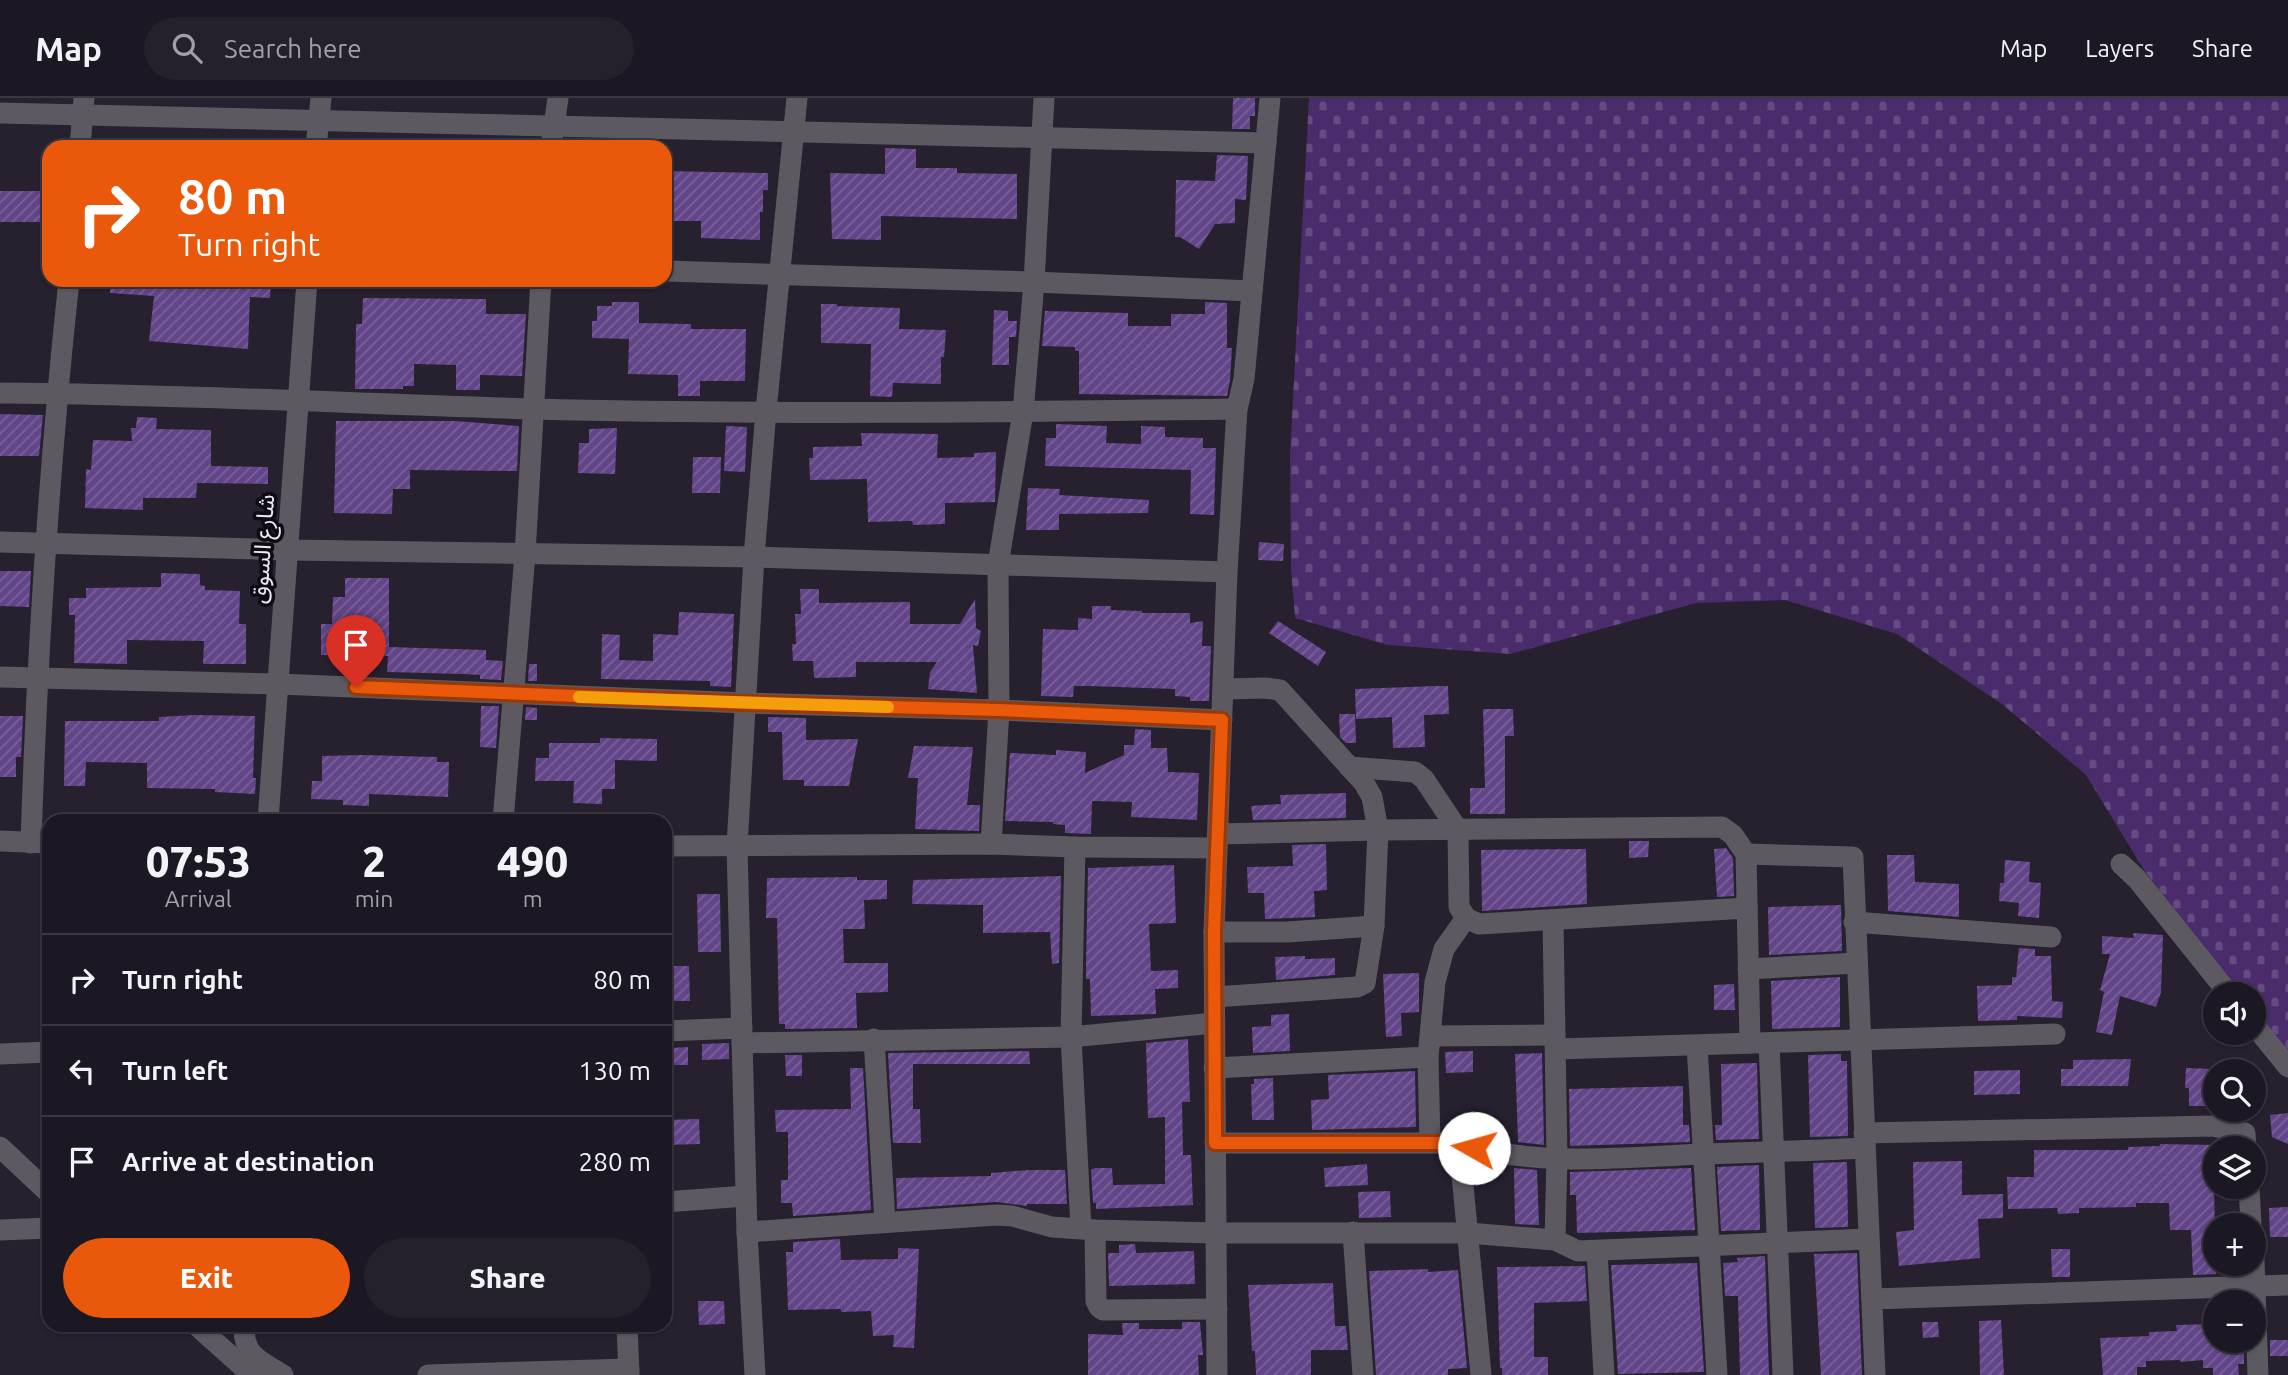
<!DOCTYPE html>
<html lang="en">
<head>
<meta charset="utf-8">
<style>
  body { margin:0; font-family:Ubuntu,"Noto Sans Arabic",sans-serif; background:#25212b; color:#f1f3f6; height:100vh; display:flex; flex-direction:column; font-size:26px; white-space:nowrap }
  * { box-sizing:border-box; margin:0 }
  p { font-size:23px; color:#a0a0a6 }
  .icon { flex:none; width:38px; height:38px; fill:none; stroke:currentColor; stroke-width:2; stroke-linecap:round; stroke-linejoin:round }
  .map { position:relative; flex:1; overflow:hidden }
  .drawer { position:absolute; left:42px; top:716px; width:630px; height:518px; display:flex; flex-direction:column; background:#1c1823; border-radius:21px; box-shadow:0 2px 5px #0004,0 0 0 2px #3a3741 }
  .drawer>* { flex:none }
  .banner { position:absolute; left:42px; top:42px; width:630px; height:147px; border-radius:21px; box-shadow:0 2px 5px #0004,0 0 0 2px #3a3741; background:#ea580c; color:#fff; overflow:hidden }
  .fabs { position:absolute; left:2203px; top:884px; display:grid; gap:14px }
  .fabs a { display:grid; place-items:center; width:63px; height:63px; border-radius:50%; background:#1c1823; box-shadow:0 2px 5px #0004,0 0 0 2px #3a3741; font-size:35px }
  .pin { position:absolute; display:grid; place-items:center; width:60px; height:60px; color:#fff; margin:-72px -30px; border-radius:50% 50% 50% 0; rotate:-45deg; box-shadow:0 0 7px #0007 }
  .pin .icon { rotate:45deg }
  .me { position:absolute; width:77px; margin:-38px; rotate:277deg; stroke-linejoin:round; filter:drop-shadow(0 0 5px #0008) }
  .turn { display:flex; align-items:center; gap:24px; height:147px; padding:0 21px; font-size:32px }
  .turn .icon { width:91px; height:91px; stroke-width:2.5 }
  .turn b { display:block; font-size:49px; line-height:60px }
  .eta { display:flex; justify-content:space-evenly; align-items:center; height:119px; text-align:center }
  .eta b { font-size:42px; font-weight:800; line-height:49px }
  .primary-button { display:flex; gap:14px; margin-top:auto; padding:14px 21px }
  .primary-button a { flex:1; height:80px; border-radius:42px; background:#ea580c; color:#fff; font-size:28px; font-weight:800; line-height:80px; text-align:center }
  .primary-button a+a { background:#25212b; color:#f1f3f6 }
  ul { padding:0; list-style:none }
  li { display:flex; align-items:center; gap:21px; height:91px; padding:0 21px; border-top:2px solid #3a3741 }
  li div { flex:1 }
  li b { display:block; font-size:26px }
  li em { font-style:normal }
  header { display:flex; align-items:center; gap:42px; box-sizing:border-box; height:98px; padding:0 35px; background:#1c1823; border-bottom:2px solid #3a3741 }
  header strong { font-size:33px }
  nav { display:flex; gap:38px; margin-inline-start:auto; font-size:24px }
  .search { width:490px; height:63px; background:#25212b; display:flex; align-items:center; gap:18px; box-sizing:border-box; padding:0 24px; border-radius:38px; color:#a0a0a6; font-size:26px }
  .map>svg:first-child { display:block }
  .cemetery { fill:url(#cemetery-stones) }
  .building { fill:url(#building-hatch) }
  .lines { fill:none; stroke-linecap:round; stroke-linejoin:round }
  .minor { stroke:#5c5961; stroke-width:21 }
  .route-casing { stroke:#983908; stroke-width:18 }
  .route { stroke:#ea580c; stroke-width:12 }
  .slow { stroke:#f59e0b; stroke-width:12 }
  .labels { text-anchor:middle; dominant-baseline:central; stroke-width:7; stroke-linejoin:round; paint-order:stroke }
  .street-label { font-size:23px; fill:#ece8f2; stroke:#0e0b12 }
</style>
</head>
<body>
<header>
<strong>Map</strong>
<div class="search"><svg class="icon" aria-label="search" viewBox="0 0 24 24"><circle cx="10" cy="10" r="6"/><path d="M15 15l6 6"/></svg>Search here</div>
<nav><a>Map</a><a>Layers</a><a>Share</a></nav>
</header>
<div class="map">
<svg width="2288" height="1277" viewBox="0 0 2288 1277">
  <defs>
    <pattern id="cemetery-stones" width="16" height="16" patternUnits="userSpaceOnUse" patternTransform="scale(1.75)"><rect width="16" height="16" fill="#4a2c6d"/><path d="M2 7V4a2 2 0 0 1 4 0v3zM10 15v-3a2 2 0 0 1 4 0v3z" fill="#644b82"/></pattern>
    <pattern id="building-hatch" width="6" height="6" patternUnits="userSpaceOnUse" patternTransform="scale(1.75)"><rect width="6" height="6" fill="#624588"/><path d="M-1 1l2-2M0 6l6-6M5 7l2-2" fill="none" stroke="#796099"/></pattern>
  </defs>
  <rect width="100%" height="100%" fill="#26202f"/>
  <path class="cemetery" d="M1309,0H2288V956L2254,915V896H2238L2144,772L2086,677L2002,606L1897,536L1785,502L1696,505L1510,556L1388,547L1295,520L1291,471L1290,356Z"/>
  <g class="building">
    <path d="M1233,0H1255V18H1250V31H1232Z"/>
    <path d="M885,50L916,51V70H957V75L1017,76V121L881,118V142L832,141L830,75L885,76Z"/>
    <path d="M1217,57L1248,58L1246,102L1235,101V125L1215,126L1199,151L1180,139H1175L1176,82L1215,83Z"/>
    <path d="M665,73L768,75V92H763V114H760V142L701,140V123H665Z"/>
    <path d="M0,93H40V98L49,99V115H40V124H0Z"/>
    <path d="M111,182H271L270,200L250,199L248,251L149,243L154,198L110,195Z"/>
    <path d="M363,200L486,201V216H526L522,278L480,277V292H456V267L414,266V288H403V291H355L356,226H362Z"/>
    <path d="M612,204H639V225L691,226V231H746L745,283H700V298H678V277L628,276L629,241L592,240V223H597V208H612Z"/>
    <path d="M1205,204L1227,205V250H1232L1230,282L1227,298L1079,296V253H1075V249L1042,248L1045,213L1128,215V228H1171V216H1205Z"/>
    <path d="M821,206H837V208L900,210L899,231L946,232L944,259H941V286L893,285L892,299L870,298L871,246L821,245Z"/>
    <path d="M994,212L1008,213V223H1017L1016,239H1009V267H992Z"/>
    <path d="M0,316L43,317L39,358H0Z"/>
    <path d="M137,319L157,320L156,331L211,332V368L268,369V386L197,385L196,400H143V412L85,410L86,371L91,372L93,342L132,343L131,330H136Z"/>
    <path d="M336,323H455L519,328L517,373L410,372V391H393L392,416L334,415Z"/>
    <path d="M1056,326L1107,328L1106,345L1141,346V328L1165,329V339L1203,340V350H1216L1214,417L1190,416L1191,372L1045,368L1046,340H1056Z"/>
    <path d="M726,328L747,329L745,374L724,373Z"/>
    <path d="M617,330L615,376L578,375L579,345H589V331Z"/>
    <path d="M861,335L938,336L937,360L974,359V355L996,354L995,404L945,405V426L913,427L912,423L868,424L867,381L810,382L809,360H813V349L862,348Z"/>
    <path d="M693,359H721L720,395H692Z"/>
    <path d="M1028,390L1060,391L1059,397L1149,402L1148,415L1059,416V432H1026Z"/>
    <path d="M1259,444L1284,446L1283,463L1258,462Z"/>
    <path d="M0,473H31L29,509L0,508Z"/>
    <path d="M161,475L200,476V487L205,488V492L240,493L239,526H246V566H203L204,543L127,542V566L74,565L75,517H69V500H86V490L161,489Z"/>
    <path d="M345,480H389V549L486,552V562L503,563L501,582L480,581V577L463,576L387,574L388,558L321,557V526H332L333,499H345Z"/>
    <path d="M800,491H819V505L910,504V526H960L975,501L976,530L981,533L978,548L973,547L977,595L928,591L930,574L937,564H856V579L814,580L813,563H793L792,546H796L795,516H801Z"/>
    <path d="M1092,508H1111V512L1142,513V515H1190V525L1203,523L1202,548H1211L1209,603H1190V599L1175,598V591L1089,588H1074L1073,599L1041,598L1043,531L1078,532V520L1092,521Z"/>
    <path d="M679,514L734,516L731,589L710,588V583L601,581L602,536L620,537L619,562L653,563V536L678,537Z"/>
    <path d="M1278,523L1326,554L1318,568L1269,535Z"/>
    <path d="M529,566H537V583H528Z"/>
    <path d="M1436,588H1448L1449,616L1424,617L1425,649L1393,650L1392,619L1356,621L1355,591Z"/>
    <path d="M481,608H499L496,650L480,649Z"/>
    <path d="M526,609L537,610V622H525Z"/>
    <path d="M1483,611H1513L1514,638H1505V716H1470V690H1485Z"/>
    <path d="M1339,616H1355L1356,645H1346L1340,639Z"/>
    <path d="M194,617L255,618L253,680H256L255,696L215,694V691L147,690V665L86,664L85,688H64L65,623H159V619Z"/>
    <path d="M0,618H23L21,659H16V679H0Z"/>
    <path d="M768,619L806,620V642L858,641L849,688H804V682H783L782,634H768Z"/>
    <path d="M1135,631L1151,632V650H1167L1168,674L1199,675L1197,722L1131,719L1132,704L1092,703L1091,736L1065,735V727L1053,726V724L1005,723L1010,655L1056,657V652L1086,654L1085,675L1124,657V647H1134Z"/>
    <path d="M600,640L657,641V663L615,662V691H602V706L573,705L574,683H535L536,660H549V645H600Z"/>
    <path d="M914,648L973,649L967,707H980L979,733L915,731L918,680H908Z"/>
    <path d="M363,657L437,659V664H449L448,699L369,696V708L343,707V702L311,701L312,683H322V658Z"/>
    <path d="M1346,695V720L1253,722L1251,708L1281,706L1280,697Z"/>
    <path d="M1629,743H1649L1648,759L1629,760Z"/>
    <path d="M1326,746L1327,792L1314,793L1315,819L1265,821L1264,795H1248L1247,769L1293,768L1292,747Z"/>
    <path d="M1726,750L1733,760L1734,798L1717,799L1714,751Z"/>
    <path d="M1586,751L1587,806L1482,813L1481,752Z"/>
    <path d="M1887,757H1914L1915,784L1959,786V819L1888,813Z"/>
    <path d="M2005,762L2030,764L2029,784L2041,785L2039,820L2018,818L2019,805L1999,803L2000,785H2004Z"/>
    <path d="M1174,767L1176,825L1149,826L1151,873L1178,872V890L1155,891L1156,916L1091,918L1090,881H1086V865L1088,770Z"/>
    <path d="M1061,778L1059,865L1052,866L1050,834L983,835V807L912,806L913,782Z"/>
    <path d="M857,779V782H887V801L864,802L865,831H843L844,865H888V894L856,895L857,930L785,931V926H779L777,820H766L767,780Z"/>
    <path d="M697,796H720L721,854H698Z"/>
    <path d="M1841,807L1842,853L1769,857L1768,809Z"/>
    <path d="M2133,835L2163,837L2161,894L2156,909L2120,898L2112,937L2096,934L2104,894L2100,892L2110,856H2102V838L2134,840Z"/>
    <path d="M2019,850L2035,851V858H2051L2052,903L2063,904L2062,920L2017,918V922L1978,923L1977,888L2012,887V879H2016Z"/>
    <path d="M1305,858V861L1335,860V877L1276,882L1275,859Z"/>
    <path d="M673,868H689L690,903H673Z"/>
    <path d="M1419,875V914L1401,915L1402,938L1386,939L1383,876Z"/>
    <path d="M1840,879V929L1772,931L1771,883Z"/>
    <path d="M1734,886L1735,912H1714V887Z"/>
    <path d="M1289,916L1290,953L1253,955L1252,929L1271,928V917Z"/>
    <path d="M1188,941L1190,1004H1182L1183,1057H1191L1193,1107L1096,1111V1105H1093L1091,1072L1095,1070H1112L1113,1087L1165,1086V1019L1148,1020L1146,945Z"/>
    <path d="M729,945V961L702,962V946Z"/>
    <path d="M688,949V967H672L671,950Z"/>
    <path d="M1029,953L1030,966H913V1011H920L921,1045H893L888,955Z"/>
    <path d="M1473,953V974L1446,975L1445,954Z"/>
    <path d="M1542,955L1544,1047L1518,1044L1515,956Z"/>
    <path d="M1841,956V963H1847L1848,1038L1810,1039L1808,957Z"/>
    <path d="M785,957H802V978H786Z"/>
    <path d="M2131,961L2128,988H2061V971H2073V962Z"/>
    <path d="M1757,965L1759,1041L1716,1042L1715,1027H1722L1721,966Z"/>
    <path d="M850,970H863L871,1112L793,1118L792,1105H781V1082H788V1034H776L775,1012L851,1011Z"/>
    <path d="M2186,970L2216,971V1008H2189V990H2185Z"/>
    <path d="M2020,972V996L1974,997V973Z"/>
    <path d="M1415,973L1416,1029L1312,1032L1311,1002L1329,1001L1328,977Z"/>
    <path d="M1273,980L1274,1022H1252L1251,986H1254V981Z"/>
    <path d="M1683,988V1027H1689L1690,1044L1570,1048L1569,991Z"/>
    <path d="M2288,1015V1046L2272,1039L2270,1017Z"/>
    <path d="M699,1021L700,1046L665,1047V1022Z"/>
    <path d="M2160,1046L2213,1047L2216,1176L2193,1177L2191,1132H2170L2169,1105H2136V1109L2079,1110V1115L2058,1116L2057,1110L2008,1111L2007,1079H2034V1052H2128V1049L2160,1048Z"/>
    <path d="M1962,1063V1097L2003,1096V1120L1978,1121L1980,1160L1899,1168L1896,1134L1914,1132L1913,1064Z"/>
    <path d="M1847,1064L1848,1129L1815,1130L1813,1065Z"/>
    <path d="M1367,1066L1368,1087L1325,1089L1324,1070Z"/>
    <path d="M1759,1067L1760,1132L1721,1133L1717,1069Z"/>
    <path d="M1514,1070L1537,1072L1539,1127L1515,1126Z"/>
    <path d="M1691,1070L1695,1132L1577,1135L1576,1097H1570V1074Z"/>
    <path d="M1029,1072H1065L1067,1106H1027V1108L996,1104L897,1111L896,1080L991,1078V1075Z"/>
    <path d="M1390,1093L1391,1119L1359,1120L1358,1094Z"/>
    <path d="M2288,1109V1139H2270L2269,1110Z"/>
    <path d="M840,1141L841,1162L898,1161V1150L919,1151L914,1250L893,1249L894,1237L873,1238L871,1213L841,1214V1211L788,1212L786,1154H793V1144Z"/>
    <path d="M1135,1146L1136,1155L1194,1153L1195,1186L1109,1188L1108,1155H1119V1147Z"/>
    <path d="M2051,1151H2070V1179H2052Z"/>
    <path d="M1857,1155L1862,1277H1821L1814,1156Z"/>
    <path d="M1765,1158L1769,1277H1740L1738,1198H1725L1723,1165L1738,1164L1737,1160Z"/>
    <path d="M1697,1165L1704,1274L1618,1276L1611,1167Z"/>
    <path d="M1585,1168L1587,1203L1534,1205V1259H1548V1277H1502V1270H1500L1497,1169Z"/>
    <path d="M1428,1171V1174L1458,1172L1467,1270L1448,1271V1277H1376L1369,1173Z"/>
    <path d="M1333,1185L1335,1228H1346L1348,1252H1311V1277H1256L1255,1253H1252L1248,1187Z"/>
    <path d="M698,1203H724L725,1226L699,1227Z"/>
    <path d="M2001,1222L2004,1277H1980L1979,1223Z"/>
    <path d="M1182,1224H1200L1203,1257H1198L1199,1277H1088V1236L1123,1237L1122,1225H1139V1231H1182Z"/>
    <path d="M1922,1224H1938L1939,1239L1923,1240Z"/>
    <path d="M2216,1226V1242H2244V1266H2238L2239,1277H2213V1270H2203V1262L2181,1264L2180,1262L2146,1263V1269H2137V1277H2103L2100,1240L2149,1238V1234L2177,1233L2176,1227Z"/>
    <rect x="2270" y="1242" width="18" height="16"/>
  </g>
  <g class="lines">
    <g class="minor">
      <path d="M0,15L1266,45"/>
      <path d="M80,49L84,0"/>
      <path d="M316,49L321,0"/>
      <path d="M551,49L558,0"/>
      <path d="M665,173L1034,184L1252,193"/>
      <path d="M0,295C178,296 356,306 535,311C769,317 1003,314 1237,311"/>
      <path d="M0,444L289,452L754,459L1227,474"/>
      <path d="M0,579L278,586L746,605L999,612L1222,622"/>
      <path d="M1349,669L1415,674L1424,681L1458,732L1459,809L1466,820L1479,826L1747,810"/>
      <path d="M268,723L307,182"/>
      <path d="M503,723L525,456L541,182"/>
      <path d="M1218,736L1378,732L1722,729L1733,737L1746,756L1750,944"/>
      <path d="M0,743L49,745"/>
      <path d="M31,745C37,557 49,369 69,182"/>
      <path d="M991,746L999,612L998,467L1023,314L1034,184L1044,0"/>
      <path d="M665,748L991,746L1075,749L1217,750"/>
      <path d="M1075,749L1071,939L1081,1130"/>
      <path d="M1746,756L1853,759L1875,1277"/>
      <path d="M2121,766L2137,781L2229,896"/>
      <path d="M1553,822L1557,1059L1555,1142"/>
      <path d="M1854,824L2051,839"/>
      <path d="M1214,834H1287L1374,828"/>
      <path d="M1748,871L1857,865"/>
      <path d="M1215,899L1357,889L1365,885L1374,828L1378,732L1372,699L1364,685L1280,592L1265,590L1224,591"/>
      <path d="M2254,927L2288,969"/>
      <path d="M665,933L742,930"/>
      <path d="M1430,938L1555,937"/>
      <path d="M874,941L885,1124"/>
      <path d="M742,945L1071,939L1214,925"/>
      <path d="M1769,945L1783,1277"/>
      <path d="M1697,948L1717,1277"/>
      <path d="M1556,951L2055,936"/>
      <path d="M0,956L49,954"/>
      <path d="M1214,970L1428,959"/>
      <path d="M1864,1035L2213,1028L2245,1035L2246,1050"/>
      <path d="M1215,1045H1459C1538,1070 1623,1059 1704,1056C1757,1054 1811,1053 1864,1050"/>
      <path d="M1430,1045L1428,959L1435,884L1444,851L1466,820"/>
      <path d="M1459,1045L1481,1277"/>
      <path d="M0,1049L49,1095"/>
      <path d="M2249,1088L2251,1127"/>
      <path d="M665,1104L746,1098"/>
      <path d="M0,1132L49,1130"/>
      <path d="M1095,1132L1096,1203L1099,1209L1103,1212L1217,1211"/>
      <path d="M747,1134L997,1117L1012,1118L1052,1129L1095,1132L1216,1135H1468L1555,1142L1578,1153L1868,1141"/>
      <path d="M1353,1134L1363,1277"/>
      <path d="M1597,1153L1604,1277"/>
      <path d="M2254,1162L2258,1277"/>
      <path d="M1873,1201L2288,1187"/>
      <path d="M196,1227L252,1277"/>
      <path d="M244,1227C243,1258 259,1262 283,1277"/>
      <path d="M627,1227L629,1277"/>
      <path d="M428,1277L629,1271"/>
      <path d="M755,1277L747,1134L737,748L754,459L766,313L797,0"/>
      <path d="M1217,1277L1214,834L1227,474L1237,311L1244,281L1270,0"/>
    </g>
  </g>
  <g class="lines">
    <defs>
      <path id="route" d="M356,589L746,605L999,612L1222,622L1214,834L1215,1045H1460L1474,1050"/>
    </defs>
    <use href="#route" class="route-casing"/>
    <use href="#route" class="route"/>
    <path class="slow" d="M579,599L888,609"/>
  </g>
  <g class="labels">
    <g class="street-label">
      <text transform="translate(262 451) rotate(-86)">شارع السوق</text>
    </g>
  </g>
</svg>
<div class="fabs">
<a><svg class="icon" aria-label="sound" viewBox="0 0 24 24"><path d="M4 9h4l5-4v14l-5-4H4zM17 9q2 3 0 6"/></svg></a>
<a><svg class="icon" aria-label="search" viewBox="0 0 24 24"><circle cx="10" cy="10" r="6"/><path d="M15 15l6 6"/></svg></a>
<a><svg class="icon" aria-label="layers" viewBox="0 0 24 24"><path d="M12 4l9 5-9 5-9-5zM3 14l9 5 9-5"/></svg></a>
<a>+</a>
<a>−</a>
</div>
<div class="pin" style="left:356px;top:589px;background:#d93025"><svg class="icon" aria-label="arrive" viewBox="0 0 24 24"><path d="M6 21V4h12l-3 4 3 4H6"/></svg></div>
<svg class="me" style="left:1474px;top:1050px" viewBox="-20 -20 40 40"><circle r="19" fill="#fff"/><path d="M0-13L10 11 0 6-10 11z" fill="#ea580c"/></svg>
<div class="banner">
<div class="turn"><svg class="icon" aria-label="right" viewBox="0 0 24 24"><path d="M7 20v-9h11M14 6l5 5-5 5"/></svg><div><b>80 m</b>Turn right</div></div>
</div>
<section class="drawer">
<div class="eta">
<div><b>07:53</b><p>Arrival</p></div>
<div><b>2</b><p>min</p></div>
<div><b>490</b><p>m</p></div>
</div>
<ul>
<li><svg class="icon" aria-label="right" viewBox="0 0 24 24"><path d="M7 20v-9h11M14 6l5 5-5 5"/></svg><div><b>Turn right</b></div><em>80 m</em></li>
<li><svg class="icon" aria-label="left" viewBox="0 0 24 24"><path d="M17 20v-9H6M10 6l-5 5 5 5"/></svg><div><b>Turn left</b></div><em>130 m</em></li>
<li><svg class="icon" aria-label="arrive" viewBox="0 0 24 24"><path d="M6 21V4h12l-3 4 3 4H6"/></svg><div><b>Arrive at destination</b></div><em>280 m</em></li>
</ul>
<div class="primary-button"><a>Exit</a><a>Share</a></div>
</section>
</div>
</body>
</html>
